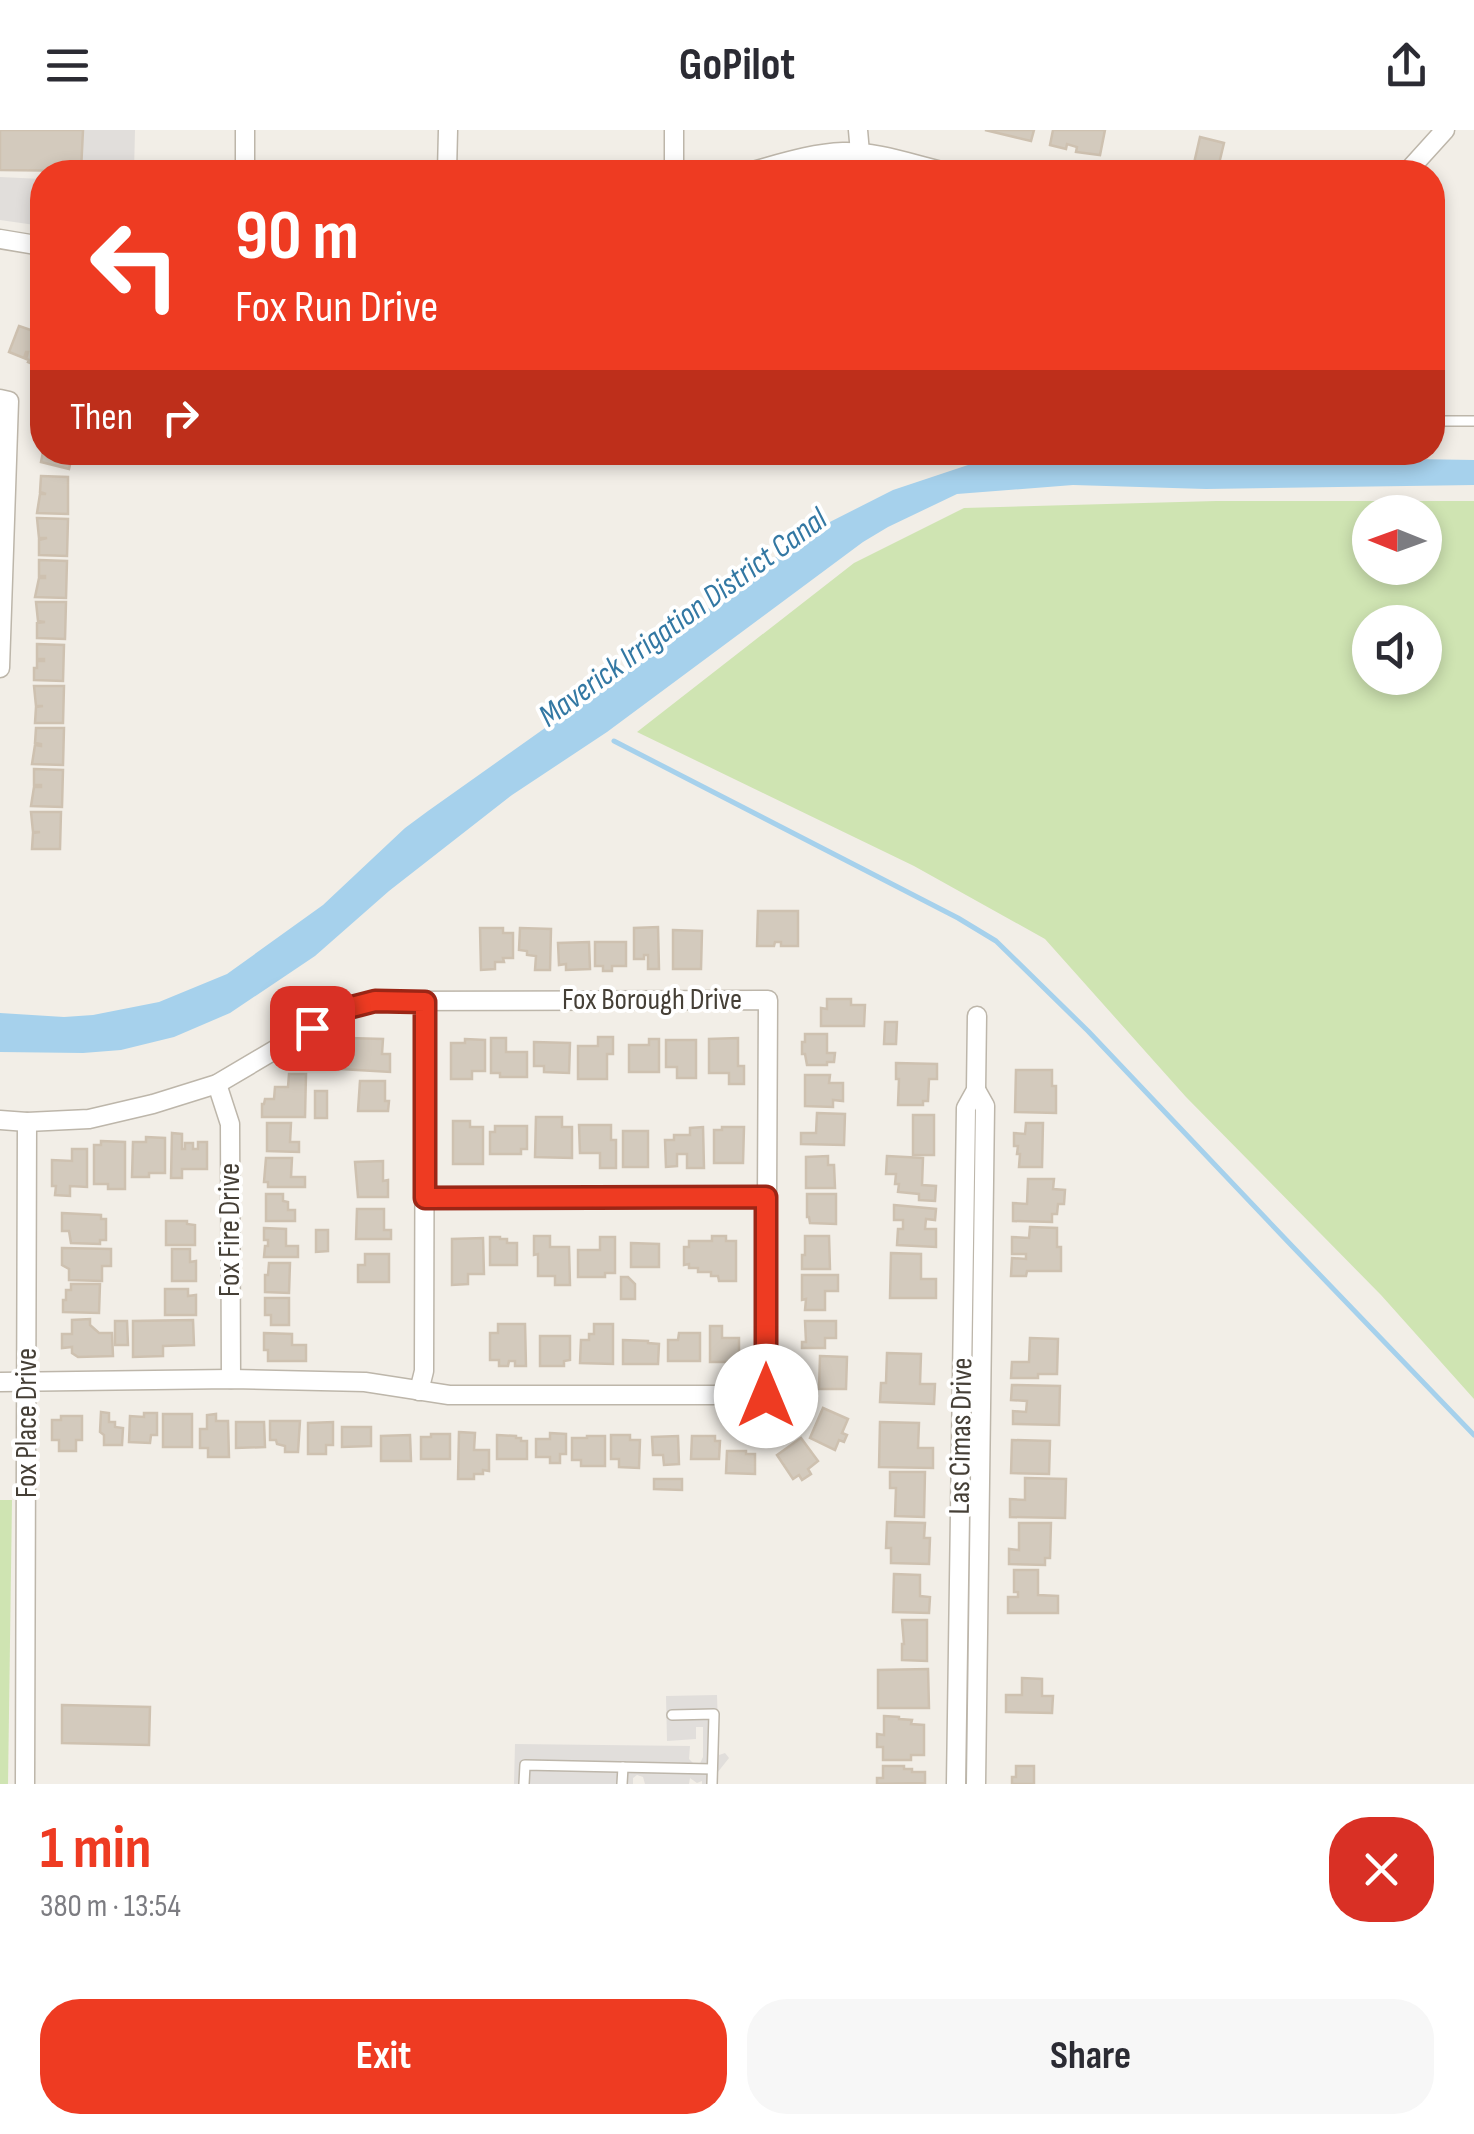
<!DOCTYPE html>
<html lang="en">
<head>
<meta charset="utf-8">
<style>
  body { margin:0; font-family:"Sofia Sans Condensed",sans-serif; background:#f7f7f7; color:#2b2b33; height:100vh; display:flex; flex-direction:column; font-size:38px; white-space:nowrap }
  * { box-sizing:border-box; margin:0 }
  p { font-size:32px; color:#7c7c81 }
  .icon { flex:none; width:55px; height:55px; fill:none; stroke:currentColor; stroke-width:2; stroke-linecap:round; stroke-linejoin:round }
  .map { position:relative; height:1654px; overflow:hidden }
  .panel { display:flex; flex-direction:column; background:#fff; flex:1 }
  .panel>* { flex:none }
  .guide { position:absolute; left:30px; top:30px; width:1415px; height:305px; border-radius:40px; box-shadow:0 5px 15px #0003; background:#ee3b22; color:#fff; overflow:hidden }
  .needle { width:65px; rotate:271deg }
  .fabs { position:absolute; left:1352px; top:365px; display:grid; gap:20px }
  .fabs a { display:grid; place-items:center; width:90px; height:90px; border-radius:50%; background:#fff; box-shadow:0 5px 15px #0003; font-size:50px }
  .pin { position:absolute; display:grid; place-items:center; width:85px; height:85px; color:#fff; margin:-42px; border-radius:20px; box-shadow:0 5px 15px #0006 }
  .me { position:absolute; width:110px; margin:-55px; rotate:0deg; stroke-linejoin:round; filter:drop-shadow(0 0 8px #0008) }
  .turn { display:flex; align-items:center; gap:35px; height:210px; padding:0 40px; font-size:45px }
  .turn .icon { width:130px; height:130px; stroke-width:2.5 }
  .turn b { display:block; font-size:70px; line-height:85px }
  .then { display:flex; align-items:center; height:95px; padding:0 40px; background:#0003; gap:20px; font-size:38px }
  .round { display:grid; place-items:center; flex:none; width:105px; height:105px; border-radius:40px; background:#f7f7f7 }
  .head { display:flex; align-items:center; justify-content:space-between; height:170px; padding:0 40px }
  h1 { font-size:60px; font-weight:700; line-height:75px; color:#ee3b22 }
  .action { display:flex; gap:20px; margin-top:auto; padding:20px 40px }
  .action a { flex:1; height:115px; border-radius:40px; background:#ee3b22; color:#fff; font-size:40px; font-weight:700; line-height:115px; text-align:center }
  .action a+a { background:#f7f7f7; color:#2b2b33 }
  header { display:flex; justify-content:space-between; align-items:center; height:130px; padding:0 40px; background:#fff; font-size:45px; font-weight:700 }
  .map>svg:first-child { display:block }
  .green { fill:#cfe4b2; fill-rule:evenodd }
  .parking { fill:#e1dedb }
  .water { fill:#a6d1ec }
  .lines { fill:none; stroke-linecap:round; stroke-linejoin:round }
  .stream { stroke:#a6d1ec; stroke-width:5 }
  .building { fill:#d3cabd; stroke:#cec1b0; stroke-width:2.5 }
  .service-casing { stroke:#bdb6aa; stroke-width:12 }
  .minor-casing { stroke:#bdb6aa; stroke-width:21 }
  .service { stroke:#fff; stroke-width:9 }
  .minor { stroke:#fff; stroke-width:18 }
  .route-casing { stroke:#9b2616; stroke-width:25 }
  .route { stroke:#ee3b22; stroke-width:18 }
  .labels { text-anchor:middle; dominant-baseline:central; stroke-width:8; stroke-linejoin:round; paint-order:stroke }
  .street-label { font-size:30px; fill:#453f36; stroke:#fff }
  .water-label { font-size:32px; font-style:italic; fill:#3378a3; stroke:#fff }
</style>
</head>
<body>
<header><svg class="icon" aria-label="menu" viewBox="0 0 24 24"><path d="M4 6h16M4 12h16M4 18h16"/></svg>GoPilot<svg class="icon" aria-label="share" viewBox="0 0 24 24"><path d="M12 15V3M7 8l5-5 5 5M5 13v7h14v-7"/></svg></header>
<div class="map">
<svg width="1474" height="1654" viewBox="0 0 1474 1654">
  <rect width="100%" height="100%" fill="#f2eee7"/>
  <g class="green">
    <path d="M1216,371H1474V1269L1381,1165L1186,967L1045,809L914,736L637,602L854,433L964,378ZM1370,382H1425V438H1370ZM1370,492H1425V548H1370Z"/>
    <path d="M0,1370H12L8,1654H0Z"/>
  </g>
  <g class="parking">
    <path d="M81,0H135L134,42H80Z"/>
    <path d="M0,47L42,49V96L0,90Z"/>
    <path d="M717,1565L719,1625L725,1623L729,1628L717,1643V1654H702V1651L697,1653L690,1648L689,1654H645L643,1647L637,1645L633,1648V1654H514L515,1614L690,1616L689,1629L698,1638L703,1627V1597H696V1609L667,1611L666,1566Z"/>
  </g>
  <path class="water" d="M1293,327L1474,330V355L1206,359L1073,355L957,364L888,397L863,412L607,602L512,665L389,761L315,826L230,883L174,907L121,920L83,923L0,922V883L64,887L93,885L159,872L227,844L323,775L405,698L428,681L648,525L766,434L818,398L893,360L974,333Z"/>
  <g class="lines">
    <path class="stream" d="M614,611L958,788L996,811L1088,901L1293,1117L1474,1305"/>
  </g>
  <g class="building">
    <path d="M0,0H83L81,41L0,40Z"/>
    <path d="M985,0H1034L1031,11Z"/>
    <path d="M1053,0H1105L1100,25L1076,22L1077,17L1067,14L1066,19L1050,15Z"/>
    <path d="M1200,7L1224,13L1217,42H1192Z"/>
    <path d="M19,196L42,204V238L28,232L29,230L26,229L28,222H26L24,228L9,222Z"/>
    <path d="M43,322H73L69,339L41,332Z"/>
    <path d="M41,346L68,347V384L37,383L40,364H46L40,362Z"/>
    <path d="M37,388L68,389L67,426L39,425V410L47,408H39Z"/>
    <path d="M39,430L67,431L66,468L35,467L39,448H45V446H39Z"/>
    <path d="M36,472H66L65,509L37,508V493L45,492L38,491Z"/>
    <path d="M37,514L64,515L63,551L34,550V538H37V531H44V529H37Z"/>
    <path d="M34,556H64L63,593H35L36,577L43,576H36Z"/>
    <path d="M36,598H64L63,635L32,634L35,615L41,616V614L35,613Z"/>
    <path d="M34,639L63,640L62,677L31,676L34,657H41V655H34Z"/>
    <path d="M31,682H61L60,719H32L33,703L40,702H33Z"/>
    <path d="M758,781H798V816H781V812H775L774,816H757Z"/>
    <path d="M658,797L659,839H648V825H644V829H634V798Z"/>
    <path d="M480,798H503V803H513V828H503L504,832H495V839L481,840Z"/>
    <path d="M520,798L551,799L550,840H535L536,826L527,825V821L519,820Z"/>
    <path d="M673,800L702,801L701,839H673Z"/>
    <path d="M589,812L590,839L566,840V834L559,835L558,813Z"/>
    <path d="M595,812H626V836H612V841H603V836H595Z"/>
    <path d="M827,869H851V875H865L864,896H821V878L827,879Z"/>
    <path d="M885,892H897L896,914H884Z"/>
    <path d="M805,904H827V923H835L834,932H827V935H807L805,924H802V912H805Z"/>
    <path d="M598,907H613V924H607V949H578V916H598Z"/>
    <path d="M348,908L383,909L382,924H390V942L341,939L342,922L347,923Z"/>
    <path d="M491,908H506V922H527V947H500V943H491Z"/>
    <path d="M738,908V936H744V954H729V943H709V909Z"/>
    <path d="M465,909L485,910V941H472V949H451V913H465Z"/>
    <path d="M649,909H659V942H629V915H649Z"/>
    <path d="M666,910H696V948H677V937H666Z"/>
    <path d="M534,912L570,913L569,943L544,942V936H534Z"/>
    <path d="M896,933L937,934V949H929L928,971H923V975H898L899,949H896Z"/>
    <path d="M1016,940H1052V956H1056V983L1015,982Z"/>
    <path d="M289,944H306L305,987H262V974H264L265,969H274L275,957H288Z"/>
    <path d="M805,945H830L829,953H843V971L833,970V977L805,976Z"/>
    <path d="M360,951H385V971H389L388,981H358Z"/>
    <rect x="315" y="961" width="12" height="27"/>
    <path d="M817,983L845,984L844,1015L801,1014V1003H816Z"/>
    <rect x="913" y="985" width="21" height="40"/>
    <path d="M536,987H562V997H572V1028L535,1027Z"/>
    <path d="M453,991H470V997H483V1034H453Z"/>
    <path d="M267,993H291L290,1012H299V1022L267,1021Z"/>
    <path d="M1026,993H1043L1042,1037H1019L1020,1024H1017L1018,1016H1014V1003L1025,1004Z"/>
    <path d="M579,995H611V1010H616V1038H600V1023H580Z"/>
    <path d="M495,996H527V1019H521V1024H490V1002H495Z"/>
    <path d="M703,997L704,1038H687V1024H677V1036L666,1037L665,1010H674V1005H690V998Z"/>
    <path d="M722,997H744L743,1033H714V1000H722Z"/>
    <rect x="623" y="1001" width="25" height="36"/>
    <path d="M172,1003L182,1004V1019H185V1013H193V1019H198V1012H207V1039H182V1048H171Z"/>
    <path d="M146,1007L165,1008V1043H149V1047H132L133,1012H146Z"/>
    <path d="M101,1011L125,1012V1059H108V1054H94V1015H101Z"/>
    <path d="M72,1019H87V1057L70,1056V1066L55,1065L56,1056H52V1030L72,1031Z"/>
    <path d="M828,1026V1035H834L835,1058H806V1027Z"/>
    <path d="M887,1026L923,1028L922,1055L936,1056L935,1071L919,1070V1064L898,1062L899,1054H895L896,1044H886Z"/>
    <path d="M266,1028H292L291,1047H305V1057H268V1052H264Z"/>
    <path d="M383,1031V1051L388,1050V1067H358L355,1032Z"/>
    <path d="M1028,1049H1054L1053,1059L1065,1060L1064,1074H1058L1057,1084H1052V1092L1013,1091V1073L1027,1074Z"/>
    <path d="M266,1064H283V1071L288,1072V1080H295V1091H266Z"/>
    <path d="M807,1064H836V1094L810,1093L809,1087H807Z"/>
    <path d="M894,1075L936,1079L935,1090L926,1089L925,1099H936V1117L897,1115L898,1099H903V1090H894Z"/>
    <path d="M357,1079H384V1100H391V1109H356Z"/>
    <path d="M62,1083L101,1085V1089H106V1110H100V1114L71,1113L69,1101H62Z"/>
    <path d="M166,1091H187V1094L195,1095V1115H166Z"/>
    <path d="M1030,1097L1057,1098V1117H1061V1141H1027L1026,1146H1011L1012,1128L1026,1129V1124H1012V1107L1029,1108Z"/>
    <path d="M264,1098L286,1099V1116H298V1127H264L265,1116H268V1110H264Z"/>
    <path d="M316,1100H328V1121L316,1122Z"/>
    <path d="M534,1106H550V1117H569L570,1155H555V1146H538V1124L534,1125Z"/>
    <path d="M712,1106H726V1111H736V1151H719L718,1146H711V1142H698V1138H689V1134L684,1135V1117H689V1111H712Z"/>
    <path d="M805,1106H829L830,1139H802V1125H805Z"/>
    <path d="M490,1107H500V1109H507V1113H517V1135H490Z"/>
    <path d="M600,1107H615V1143H605V1147H578V1120H600Z"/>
    <path d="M483,1108L484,1144H468V1154L452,1155V1109Z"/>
    <path d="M631,1113L659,1114V1137H631Z"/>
    <path d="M62,1118L111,1119V1136H102V1151L69,1150V1139L62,1135Z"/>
    <path d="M172,1119H190V1132L196,1131V1151H172Z"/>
    <path d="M891,1123L921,1124V1149H936V1168H890Z"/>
    <path d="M365,1124H389V1152H358V1135H365Z"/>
    <path d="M269,1133H290L289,1163L265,1162V1145H268Z"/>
    <path d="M802,1145H838V1161H825V1180H805L806,1169L802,1170Z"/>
    <path d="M621,1147H628L635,1154V1169H621Z"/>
    <path d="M71,1154H100L99,1183L63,1182V1170H66V1160H71Z"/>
    <path d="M165,1159H188V1166L196,1165V1185H165Z"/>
    <path d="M265,1168H289V1195H271V1185H265Z"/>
    <path d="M90,1189V1195L99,1203H112L113,1226L78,1227L72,1223V1217L62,1218V1204H72V1190Z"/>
    <path d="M193,1190L194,1215L163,1216V1226L133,1227V1191Z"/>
    <path d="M115,1191H127L128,1215H115Z"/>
    <path d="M805,1191H836V1208H825V1218H802V1212H806Z"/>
    <path d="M498,1194H525L526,1236H515V1231H509L508,1236H499V1230H490V1203H498Z"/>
    <path d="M594,1194H613V1234L580,1233L581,1210H589V1204H594Z"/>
    <path d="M710,1196H722V1208H739V1232H710Z"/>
    <path d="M264,1203L292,1204V1215H306V1231H268V1220H264Z"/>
    <path d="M679,1203H700V1231H668V1210H678Z"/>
    <path d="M540,1206H570V1230L564,1231V1236H540Z"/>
    <path d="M1030,1208L1058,1209L1057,1244H1038V1248H1011L1012,1232H1029Z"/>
    <path d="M623,1210L648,1211V1213L659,1214L658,1234H623Z"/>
    <path d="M887,1223L921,1224L920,1254H935L934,1274L880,1272L881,1253H886Z"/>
    <path d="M820,1226L847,1227L846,1259H819Z"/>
    <path d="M1012,1255L1060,1256L1059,1295L1013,1294V1281L1026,1282L1027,1271L1011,1270Z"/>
    <path d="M823,1278L848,1289L842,1303L847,1305L844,1312L839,1310L835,1320L810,1308Z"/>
    <path d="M101,1282L109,1283V1292H115V1297L123,1298L122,1315H104V1305L100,1302Z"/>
    <path d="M144,1283H157V1305H151L150,1313L129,1312L130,1286L144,1287Z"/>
    <rect x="163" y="1284" width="29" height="33"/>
    <path d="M216,1284V1291H228L229,1327H208V1318H200V1299H207V1285Z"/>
    <path d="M61,1286H82V1310H76V1321H59V1310H52V1290H61Z"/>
    <path d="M270,1291H300L298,1322H285V1316L277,1314L276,1310H270Z"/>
    <path d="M236,1292H264L265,1317L236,1318Z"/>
    <path d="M333,1292V1315H326V1324H308V1293Z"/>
    <path d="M880,1292L919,1293L918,1318H933V1338L879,1337Z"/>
    <path d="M342,1297H371V1316L342,1317Z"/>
    <path d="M459,1302L475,1303L474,1320H489V1341L483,1340V1344H474V1349H458Z"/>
    <path d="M550,1303L566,1304V1324H560V1333H550V1327H536V1309H550Z"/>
    <path d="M431,1304H450V1329H421V1307H431Z"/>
    <path d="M410,1305L411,1331H381V1306Z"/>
    <path d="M497,1305L516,1306V1308H521V1311H527V1329H497Z"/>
    <path d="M611,1305H630V1310H640L639,1338L619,1337V1329H611Z"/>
    <path d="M587,1306H605V1336H581V1330H572V1308H587Z"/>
    <path d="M678,1306L679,1334L664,1335L663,1325H653L652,1307Z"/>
    <path d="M692,1306H715V1311H720L719,1329H691Z"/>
    <path d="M801,1308L818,1331L808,1339L811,1344L802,1350L799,1345L793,1349L777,1325Z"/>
    <path d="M1012,1310L1050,1311L1049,1344L1011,1343Z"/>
    <path d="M727,1321H746V1324H755V1344L726,1343Z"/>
    <path d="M890,1342H925L924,1387L895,1386L896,1358H890Z"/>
    <path d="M1025,1348L1066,1349L1065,1388L1010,1387V1369L1025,1370Z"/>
    <path d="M654,1349H682V1360L654,1359Z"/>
    <path d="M887,1392L925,1393L924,1408H930L929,1434L891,1433V1418H886Z"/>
    <path d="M1019,1393H1051L1050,1428H1045V1435L1009,1434V1419L1019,1420Z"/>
    <path d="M1014,1440H1038V1465L1058,1466V1483H1008V1467H1018V1462H1014Z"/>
    <path d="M894,1444L920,1445V1466L930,1467L929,1483L893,1482Z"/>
    <path d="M902,1490H927V1531L902,1530V1514H904Z"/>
    <path d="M928,1539L929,1578H878V1540Z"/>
    <path d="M1022,1548L1042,1549V1566H1053L1052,1583L1006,1582V1565H1022Z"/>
    <path d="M62,1575L150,1577L149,1615L62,1613Z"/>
    <path d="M884,1586L899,1587V1589L912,1590L911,1594L924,1595V1625H911V1630H883V1617H877V1604L884,1605Z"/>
    <path d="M883,1636H904V1639H912V1642H925V1653L877,1654V1648H883Z"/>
    <path d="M1016,1636H1034V1654H1012V1647H1016Z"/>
  </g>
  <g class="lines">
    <defs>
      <g id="service">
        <path d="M1432,291H1474"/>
        <path d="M672,1585L714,1584L712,1654"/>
        <path d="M524,1654L525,1635L712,1639"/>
        <path d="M622,1654L623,1637"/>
      </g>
      <g id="minor">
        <path d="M674,0V42"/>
        <path d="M858,0L860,23"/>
        <path d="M245,42V0"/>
        <path d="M447,42L448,0"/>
        <path d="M749,42C779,34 812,23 843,22C875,21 915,35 946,42"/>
        <path d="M1407,42L1445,0"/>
        <path d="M0,109L42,116"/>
        <path d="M0,269L9,271L0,538"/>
        <path d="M217,954L230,994L231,1249"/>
        <path d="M976,960L985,976L976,1654"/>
        <path d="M0,990L27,992L89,989L153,974L217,954L344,879L375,871L768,870L766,1265H449L365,1252L231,1249L0,1252"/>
        <path d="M425,1068L767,1067"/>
        <path d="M419,1261L424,1241L425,872"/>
        <path d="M25,1654L27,992"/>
        <path d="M956,1654L966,978L976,960L977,886"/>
      </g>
    </defs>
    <use href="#service" class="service-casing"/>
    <use href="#minor" class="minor-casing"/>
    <use href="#service" class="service"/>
    <use href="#minor" class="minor"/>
  </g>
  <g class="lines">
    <defs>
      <path id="route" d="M312,898L344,879L375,871L425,872V1068L766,1067V1266"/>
    </defs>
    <use href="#route" class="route-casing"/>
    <use href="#route" class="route"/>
  </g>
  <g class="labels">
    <g class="street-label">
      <text x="652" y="870">Fox Borough Drive</text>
      <text transform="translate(230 1100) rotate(-90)">Fox Fire Drive</text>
      <text transform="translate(27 1293) rotate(-90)">Fox Place Drive</text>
      <text transform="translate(961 1306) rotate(-89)">Las Cimas Drive</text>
    </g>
    <g class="water-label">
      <text transform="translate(683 488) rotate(-36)">Maverick Irrigation District Canal</text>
    </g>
  </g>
</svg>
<div class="fabs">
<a><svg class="needle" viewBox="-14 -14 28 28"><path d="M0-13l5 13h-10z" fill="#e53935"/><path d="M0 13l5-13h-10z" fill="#7c7c81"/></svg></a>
<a><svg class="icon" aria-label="sound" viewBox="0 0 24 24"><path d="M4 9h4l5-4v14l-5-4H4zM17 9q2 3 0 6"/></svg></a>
</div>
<div class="pin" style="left:312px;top:898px;background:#d93025"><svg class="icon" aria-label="arrive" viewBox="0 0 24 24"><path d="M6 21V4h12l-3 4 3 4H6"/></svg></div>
<svg class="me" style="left:766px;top:1266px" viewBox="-20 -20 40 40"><circle r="19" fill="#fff"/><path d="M0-13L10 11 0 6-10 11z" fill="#ee3b22"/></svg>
<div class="guide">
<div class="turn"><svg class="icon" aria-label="left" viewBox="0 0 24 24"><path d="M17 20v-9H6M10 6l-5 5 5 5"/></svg><div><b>90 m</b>Fox Run Drive</div></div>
<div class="then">Then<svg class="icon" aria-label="right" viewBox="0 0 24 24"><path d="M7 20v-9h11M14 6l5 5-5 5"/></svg></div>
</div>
</div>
<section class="panel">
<div class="head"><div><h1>1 min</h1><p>380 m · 13:54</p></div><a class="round" style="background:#d93025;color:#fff"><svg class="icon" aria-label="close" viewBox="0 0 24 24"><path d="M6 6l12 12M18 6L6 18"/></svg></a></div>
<div class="action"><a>Exit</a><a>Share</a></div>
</section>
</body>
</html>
